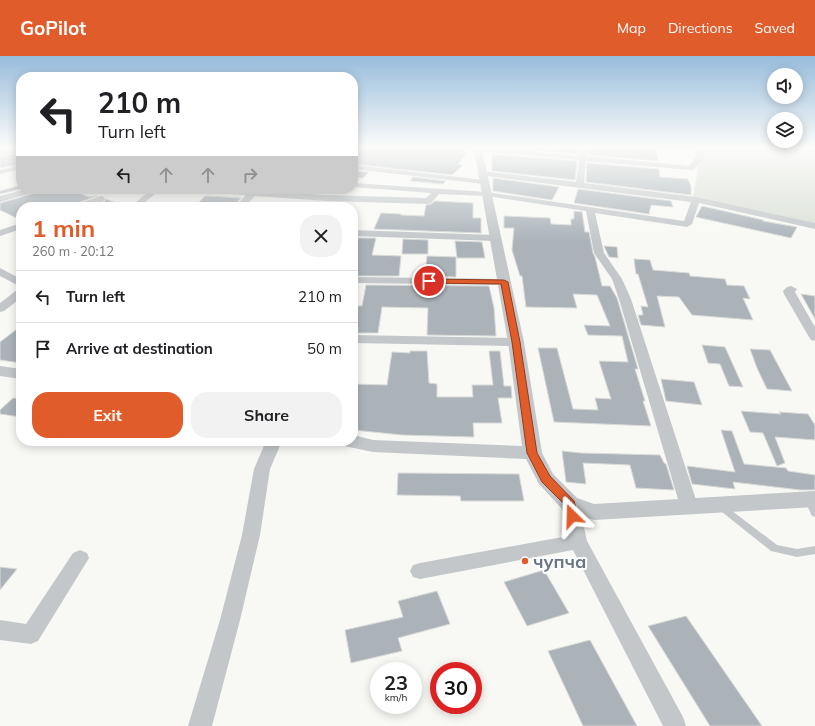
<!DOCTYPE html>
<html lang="en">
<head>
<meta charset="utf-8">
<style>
  body { margin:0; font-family:Mulish,sans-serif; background:#f2f2f2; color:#202124; height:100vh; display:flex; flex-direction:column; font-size:15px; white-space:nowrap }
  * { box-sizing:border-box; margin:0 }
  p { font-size:13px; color:#757577 }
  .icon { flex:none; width:22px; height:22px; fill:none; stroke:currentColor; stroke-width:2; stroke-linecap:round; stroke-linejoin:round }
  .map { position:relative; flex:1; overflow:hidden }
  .details { position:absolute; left:16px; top:146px; width:342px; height:244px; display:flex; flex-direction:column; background:#fff; border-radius:16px; box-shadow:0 2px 10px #0003 }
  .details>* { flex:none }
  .banner { position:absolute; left:16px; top:16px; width:342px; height:122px; border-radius:16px; box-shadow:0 2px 10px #0003; background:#fff; color:#202124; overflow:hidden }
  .fabs { position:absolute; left:767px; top:12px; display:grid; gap:8px }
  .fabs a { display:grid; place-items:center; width:36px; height:36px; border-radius:50%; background:#fff; box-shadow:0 2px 10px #0003; font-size:20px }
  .speed { position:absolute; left:370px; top:606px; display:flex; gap:8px; font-size:20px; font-weight:700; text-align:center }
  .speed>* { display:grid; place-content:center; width:52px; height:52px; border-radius:50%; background:#fff; box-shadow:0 2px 10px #0003; line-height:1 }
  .speed small { font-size:10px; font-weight:400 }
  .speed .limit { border:6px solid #d22; background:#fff; color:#111 }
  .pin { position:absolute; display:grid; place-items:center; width:34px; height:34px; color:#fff; margin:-17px; border:2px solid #fff; border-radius:50%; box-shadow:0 1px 4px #0007 }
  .me { position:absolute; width:44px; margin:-22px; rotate:338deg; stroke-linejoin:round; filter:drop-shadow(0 0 3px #0008) }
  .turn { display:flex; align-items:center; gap:14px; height:84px; padding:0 16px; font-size:18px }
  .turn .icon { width:52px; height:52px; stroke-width:2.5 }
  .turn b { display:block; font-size:28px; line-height:34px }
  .lanes { display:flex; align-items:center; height:38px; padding:0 16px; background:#0003; justify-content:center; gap:20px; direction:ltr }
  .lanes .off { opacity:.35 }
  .round { display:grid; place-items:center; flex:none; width:42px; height:42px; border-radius:16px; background:#f2f2f2 }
  .overview { display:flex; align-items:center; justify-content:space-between; height:68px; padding:0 16px }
  h1 { font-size:24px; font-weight:700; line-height:30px; color:#e15c2b }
  .cta { display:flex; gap:8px; margin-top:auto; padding:8px 16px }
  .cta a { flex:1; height:46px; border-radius:16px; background:#e15c2b; color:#fff; font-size:16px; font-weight:700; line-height:46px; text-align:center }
  .cta a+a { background:#f2f2f2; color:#202124 }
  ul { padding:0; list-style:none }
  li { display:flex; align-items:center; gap:12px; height:52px; padding:0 16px; border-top:1px solid #e0e0e0 }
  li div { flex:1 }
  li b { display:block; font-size:15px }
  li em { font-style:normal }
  header { display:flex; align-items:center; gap:24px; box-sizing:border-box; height:56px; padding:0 20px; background:#e15c2b; color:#fff }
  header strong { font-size:19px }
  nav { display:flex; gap:22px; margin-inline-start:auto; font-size:14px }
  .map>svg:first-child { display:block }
  .green { fill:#d9dfd6 }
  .building { fill:#abb3b9; stroke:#d9d9d7 }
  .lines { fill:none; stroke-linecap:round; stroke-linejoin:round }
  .service { fill:#c3c7ca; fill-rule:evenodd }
  .minor { fill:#c3c7ca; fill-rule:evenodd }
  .tertiary { fill:#c3c7ca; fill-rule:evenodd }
  .route { fill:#e15c2b; stroke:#923c1c }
  .poi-dot { fill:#e15c2b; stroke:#fff; stroke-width:1.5 }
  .labels { text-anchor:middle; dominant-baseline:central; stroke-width:4; stroke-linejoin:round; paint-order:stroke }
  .near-poi-label { font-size:18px; font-weight:bold; fill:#677786; stroke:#fff; text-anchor:start }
</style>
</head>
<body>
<header>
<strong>GoPilot</strong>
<nav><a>Map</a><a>Directions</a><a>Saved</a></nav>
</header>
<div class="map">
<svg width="815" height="670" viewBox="0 0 815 670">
  <rect width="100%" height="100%" fill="#f8f8f5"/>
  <path class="green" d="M702,92H815V168L693,141Z"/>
  <g class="building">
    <path d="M366,92H465L462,96L467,97L458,108L463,109L452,119L353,108V101Z"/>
    <path d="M536,92H578V98L535,94Z"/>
    <path d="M588,92H656L658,105L588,99Z"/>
    <path d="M14,98L21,103V108L0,112V101Z"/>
    <path d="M492,98L577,105L575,124L492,115Z"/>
    <path d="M587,107L659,113L660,121L688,123L691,130V139L586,126Z"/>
    <path d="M353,115L369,116L363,122L353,121Z"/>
    <path d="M413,121L446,125L443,128L410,125Z"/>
    <path d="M493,122L559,131L552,144L493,135Z"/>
    <path d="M21,129V133L0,138V135Z"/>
    <path d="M40,133H67L89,141L97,140L75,148L73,151H21V164L0,154V147L38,136Z"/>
    <path d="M578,133L671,145L673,151L651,149L649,158L574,147Z"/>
    <path d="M205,140L241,142L233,151H194Z"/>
    <path d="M106,143L124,150L123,151H91L104,146Z"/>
    <path d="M435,145L473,147V162H481V177L374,173L381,157L401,158V159L424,160L426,149L431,148Z"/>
    <path d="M702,150L763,164V165L797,171L791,182L696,161Z"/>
    <path d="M574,155L582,156L585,176H589L593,197L595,201L602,230H610L617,242L638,313H635L645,345H643L651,370L554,366L538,292H557L573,353L598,354L595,342L611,343L599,305L628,306L622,280L588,279L584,269L610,270L597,239L573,238L577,252L526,251L522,220H520L512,194L514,172H504V160L550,162L551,168L571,169V163H574Z"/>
    <path d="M353,182H376L372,199L401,200L399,220H353Z"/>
    <path d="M403,183L428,184V198H402Z"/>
    <path d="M455,185L482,186L485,202H457Z"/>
    <path d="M604,190L617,191L618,202L609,201Z"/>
    <path d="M427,200L456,201V221L425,220Z"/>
    <path d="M634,203L650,204L653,214L689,217L690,220L725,223L727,229L744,230L750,243L743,242L753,264L692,259L679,241L657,240L665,271L641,269L638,259H643L641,250L648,251L638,218H636Z"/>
    <path d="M366,229L489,230L494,252L496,280L427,279L428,252L382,251L378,277H353V250H362Z"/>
    <path d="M801,238L815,240V263Z"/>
    <path d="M21,270V307L0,304V286Z"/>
    <path d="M702,289L725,291L743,331L729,330L720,308L708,307Z"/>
    <path d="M750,293L770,294L792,335L767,333L757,312Z"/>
    <path d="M410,295H427L429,327L437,328V341H473L472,329H493L489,295H500L504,330H511L512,342H498L502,367H473L474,381L402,379L353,374V328L387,329L392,296L410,297Z"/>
    <path d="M661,323L694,326L702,349L666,345Z"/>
    <path d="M13,342L21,343V361L0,358V354Z"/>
    <path d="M741,355L781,358L779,356L808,358L815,369V384L775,381L785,407L777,410L763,377L750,376Z"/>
    <path d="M721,374L732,375L744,408L786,412L788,415L815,419V434H800L733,426L735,433L692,428L687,410L735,416Z"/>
    <path d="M562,395L581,397L660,399L664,407L666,408L674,434L636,432L630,409L583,407L586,428L566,426Z"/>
    <path d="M398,417L519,418L524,445H461L460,440L397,439Z"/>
    <path d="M0,511L17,513L0,534Z"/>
    <path d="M544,514L569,557L527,570L504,526Z"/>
    <path d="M437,535L450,568L398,582L402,595L351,607L345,574L403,561L398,545Z"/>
    <path d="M686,560L762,670H710L648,570Z"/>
    <path d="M590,584L637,670H583L548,595Z"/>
  </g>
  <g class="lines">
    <g class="service">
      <path d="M808,440L811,441L815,449V461L812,460L804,443L805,441Z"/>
      <path d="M720,447L723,448L777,489L797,493L815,490V498L797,501L771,495L717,452L716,450L717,448Z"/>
    </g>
    <g class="minor">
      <path d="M494,92L580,100V92H587V100L689,110L696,101L695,92H702L704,101L694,114H691L586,105L584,127L696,141L815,167V173L699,147L692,168L687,171L595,157L604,197L622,223L631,243L698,450L695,455L689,457L683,455L680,450L619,243L612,223L594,197L586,155L487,140L439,138L431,147L428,148L327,145L255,140L244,151H235L246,139L182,135L178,133H222L327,139L426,142L431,137L353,131V127L487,136L684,165L691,146L479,119V115H482L576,126L579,104L475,95L471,93Z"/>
      <path d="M21,109V113L0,118V114Z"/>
      <path d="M353,109L484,124L488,126L484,128L353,113Z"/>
      <path d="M26,133H39L38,135L0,146V140Z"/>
      <path d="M152,133H161L139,151H130Z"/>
      <path d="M101,140L104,141L105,143L104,145L86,151H74L75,149Z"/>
      <path d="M21,167V173L0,180V174Z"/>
      <path d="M353,174L496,179L501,182L496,185L353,180Z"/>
      <path d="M0,212L21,223V231L0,220Z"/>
      <path d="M353,221L504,223L509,226L504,229L353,227Z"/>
      <path d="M791,230L797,233L795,236L796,238L815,271V285L811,284L809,281L784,238L783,235L787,231Z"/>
      <path d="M21,233V242L4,255L0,256V247L17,234Z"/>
      <path d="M353,279L516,282L520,283L522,286L520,289L516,290L353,287Z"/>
      <path d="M266,385H282L270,413L260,479L240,564L212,670H188L220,564L242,479L254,413Z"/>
      <path d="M570,441L576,443L579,448L587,485L683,661L686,670H663L573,494L420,523L413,521L410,515L413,509L420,507L568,480L561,448L564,443Z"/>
      <path d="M80,494L87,497L89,502L38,585L31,588L0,584V564L26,568L73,497Z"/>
    </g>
    <g class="tertiary">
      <path d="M8,92H21V95L0,100V94Z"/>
      <path d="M471,92H480L483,98L524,286L542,397L553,418L577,442L594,448L815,435V451L594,464L563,454L539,428L526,403L373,396L344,390L342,385H353V379L373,384L522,390L508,286L475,98Z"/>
      <path d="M0,310L21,313V323L0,320Z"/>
    </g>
  </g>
  <linearGradient id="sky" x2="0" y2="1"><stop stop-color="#97bcdc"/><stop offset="0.49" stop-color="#fcfcfa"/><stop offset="1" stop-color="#fcfcfa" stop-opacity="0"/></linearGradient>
  <rect width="815" height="186" fill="url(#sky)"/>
  <path class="route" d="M429,223L504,224L508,226L520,286L537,397L550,420L574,445L578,460L576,464L572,465L568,464L565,449L542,426L527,397L512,286L501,228L426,227V224Z"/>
  <circle class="poi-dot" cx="525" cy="505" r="4"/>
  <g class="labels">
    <g class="near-poi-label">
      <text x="533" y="505">чупча</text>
    </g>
  </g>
</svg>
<div class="fabs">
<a><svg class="icon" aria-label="sound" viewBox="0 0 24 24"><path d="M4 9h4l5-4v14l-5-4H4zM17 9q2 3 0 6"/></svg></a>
<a><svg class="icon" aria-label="layers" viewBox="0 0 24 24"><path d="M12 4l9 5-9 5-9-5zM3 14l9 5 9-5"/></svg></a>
</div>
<div class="speed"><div>23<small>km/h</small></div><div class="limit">30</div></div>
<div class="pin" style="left:429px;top:225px;background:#d93025"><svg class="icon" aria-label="arrive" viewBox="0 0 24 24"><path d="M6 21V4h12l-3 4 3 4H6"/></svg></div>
<svg class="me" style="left:572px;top:460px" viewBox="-20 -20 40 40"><path d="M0-17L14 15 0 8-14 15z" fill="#e15c2b" stroke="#fff" stroke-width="4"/></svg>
<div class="banner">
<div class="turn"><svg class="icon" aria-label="left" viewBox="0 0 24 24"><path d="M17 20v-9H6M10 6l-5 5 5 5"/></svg><div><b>210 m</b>Turn left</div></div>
<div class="lanes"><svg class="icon" aria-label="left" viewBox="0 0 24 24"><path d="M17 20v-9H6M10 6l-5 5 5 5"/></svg><svg class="icon off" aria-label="ahead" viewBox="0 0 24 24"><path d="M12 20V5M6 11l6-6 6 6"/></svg><svg class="icon off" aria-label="ahead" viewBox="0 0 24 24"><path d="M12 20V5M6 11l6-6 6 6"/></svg><svg class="icon off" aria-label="right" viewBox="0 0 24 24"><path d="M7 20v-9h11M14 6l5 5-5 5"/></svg></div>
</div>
<section class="details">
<div class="overview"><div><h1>1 min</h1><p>260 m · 20:12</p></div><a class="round"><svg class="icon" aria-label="close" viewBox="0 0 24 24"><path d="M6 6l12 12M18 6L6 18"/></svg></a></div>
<ul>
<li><svg class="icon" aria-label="left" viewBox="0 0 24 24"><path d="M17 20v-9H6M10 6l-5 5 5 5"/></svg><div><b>Turn left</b></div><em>210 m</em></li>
<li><svg class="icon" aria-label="arrive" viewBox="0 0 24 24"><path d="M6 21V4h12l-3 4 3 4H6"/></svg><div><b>Arrive at destination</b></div><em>50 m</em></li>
</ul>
<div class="cta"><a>Exit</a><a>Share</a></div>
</section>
</div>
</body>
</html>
